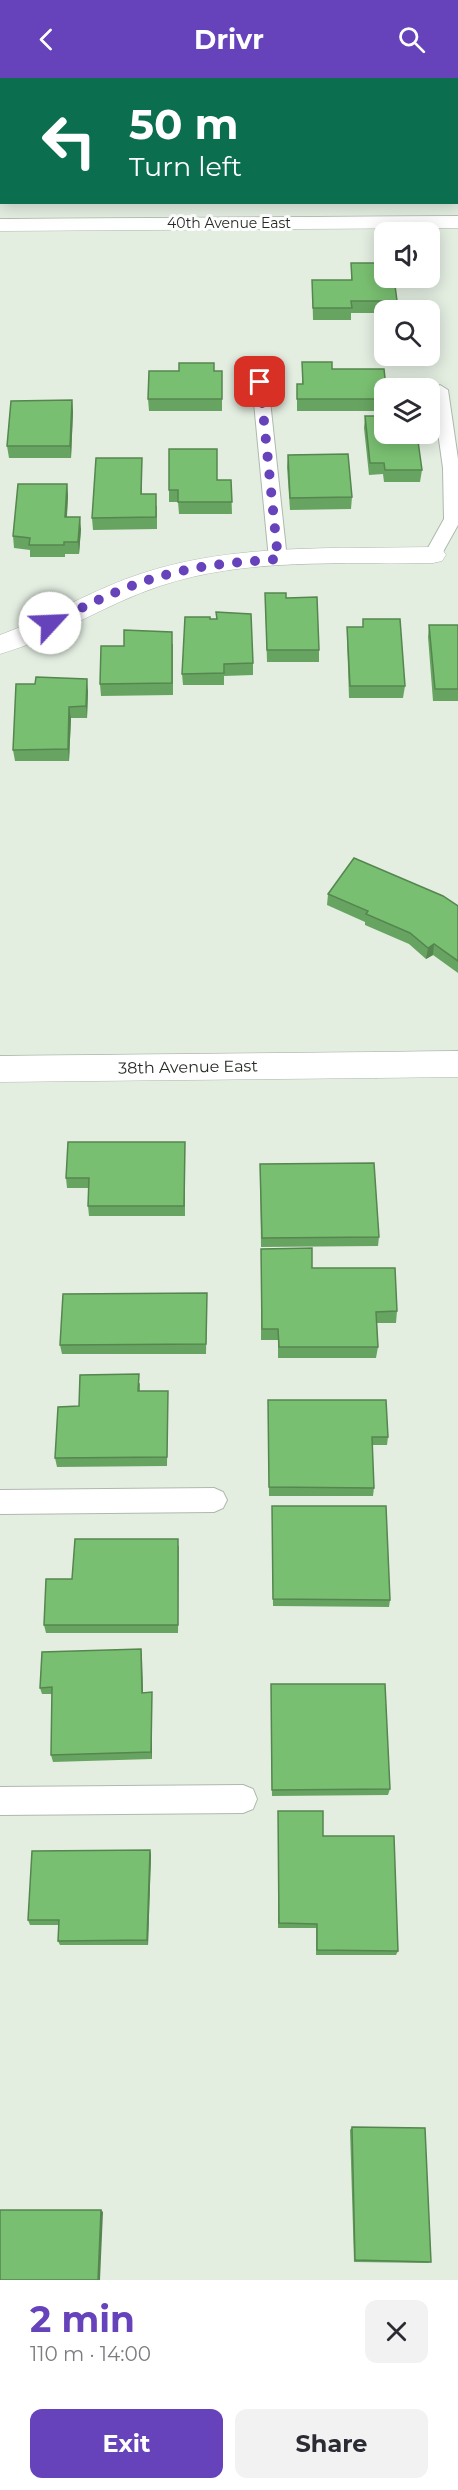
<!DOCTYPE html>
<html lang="en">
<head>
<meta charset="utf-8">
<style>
  body { margin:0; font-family:Montserrat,sans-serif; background:#f2f2f3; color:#2b2b33; height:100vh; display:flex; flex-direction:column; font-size:22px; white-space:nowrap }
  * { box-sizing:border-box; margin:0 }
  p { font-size:20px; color:#7c7c81 }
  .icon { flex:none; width:33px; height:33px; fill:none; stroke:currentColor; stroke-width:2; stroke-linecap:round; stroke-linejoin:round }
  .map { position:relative; height:2202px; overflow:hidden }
  .drawer { display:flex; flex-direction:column; background:#fff; flex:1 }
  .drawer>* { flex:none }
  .top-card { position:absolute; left:0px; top:0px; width:459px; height:126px; box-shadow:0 3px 15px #0003; background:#0b6e4f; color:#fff; overflow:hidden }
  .tools { position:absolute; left:374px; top:144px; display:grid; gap:12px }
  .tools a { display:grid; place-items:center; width:66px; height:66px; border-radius:12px; background:#fff; box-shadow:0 3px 15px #0003; font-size:30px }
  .pin { position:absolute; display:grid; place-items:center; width:51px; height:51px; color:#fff; margin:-26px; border-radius:12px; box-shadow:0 3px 9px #0006 }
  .me { position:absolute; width:66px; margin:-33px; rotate:65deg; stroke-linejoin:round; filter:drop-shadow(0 0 4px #0008) }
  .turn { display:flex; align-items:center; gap:21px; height:126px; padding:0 30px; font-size:27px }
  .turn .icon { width:78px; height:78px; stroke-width:2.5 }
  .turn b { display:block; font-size:42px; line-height:51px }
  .round { display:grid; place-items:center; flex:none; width:63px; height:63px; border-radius:12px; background:#f2f2f3 }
  .summary { display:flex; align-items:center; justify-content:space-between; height:102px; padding:0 30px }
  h1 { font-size:36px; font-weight:700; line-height:45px; color:#6642bb }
  .button { display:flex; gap:12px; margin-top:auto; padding:12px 30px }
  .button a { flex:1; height:69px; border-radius:12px; background:#6642bb; color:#fff; font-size:24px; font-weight:700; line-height:69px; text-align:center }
  .button a+a { background:#f2f2f3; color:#2b2b33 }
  header { display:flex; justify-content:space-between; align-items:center; height:78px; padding:0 30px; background:#6642bb; color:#fff; font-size:27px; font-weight:700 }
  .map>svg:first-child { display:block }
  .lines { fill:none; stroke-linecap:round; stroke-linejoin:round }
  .lane-casing { stroke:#aeb9ad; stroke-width:2 }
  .street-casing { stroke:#aeb9ad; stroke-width:1 }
  .secondary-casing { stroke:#aeb9ad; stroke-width:1 }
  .lane { fill:#fff; fill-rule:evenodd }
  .street { fill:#fff; fill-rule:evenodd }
  .secondary { fill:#fff; fill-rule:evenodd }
  .wall { fill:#68a461 }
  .shaded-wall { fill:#55864f }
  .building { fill:#79bf71; stroke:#55864f; stroke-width:1.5 }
  .route { stroke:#6642bb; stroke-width:10; stroke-dasharray:0 18 }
  .labels { text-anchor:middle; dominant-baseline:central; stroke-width:6; stroke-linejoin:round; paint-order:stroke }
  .far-street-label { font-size:14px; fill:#272b26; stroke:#fff }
  .street-label { font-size:16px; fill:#272b26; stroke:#fff }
</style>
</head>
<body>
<header><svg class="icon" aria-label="back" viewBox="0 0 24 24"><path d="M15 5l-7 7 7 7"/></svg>Drivr<svg class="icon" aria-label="search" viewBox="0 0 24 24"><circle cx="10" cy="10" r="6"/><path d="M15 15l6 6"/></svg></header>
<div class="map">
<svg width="458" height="2202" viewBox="0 0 458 2202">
  <rect width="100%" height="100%" fill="#e3eee1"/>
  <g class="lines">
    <defs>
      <g id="lane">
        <rect x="191" y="0" width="14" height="2"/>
        <rect x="419" y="0" width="14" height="2"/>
        <path d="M260,299L268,304L287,481L278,487L269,481L252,304Z"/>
        <path d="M440,307L448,312L458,381V447L439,481L433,483L424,477L444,441L443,390L432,312Z"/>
        <path d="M214,1410L223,1414L227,1422L223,1430L214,1434L0,1436V1412Z"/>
        <path d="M243,1707L253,1711L257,1721L253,1731L243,1735L0,1737V1709Z"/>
      </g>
      <g id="street">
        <rect x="0" y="3" width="2" height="12"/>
        <path d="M458,138V150L0,153V141Z"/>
        <path d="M433,469L442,471L446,477L442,483L433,485C344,487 246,479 160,508C105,526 56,560 0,576V557C49,539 93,511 143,495C236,465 336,471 433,469Z"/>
        <path d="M458,973V999L376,1000L365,996L360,987L365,978L376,974Z"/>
      </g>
      <path id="secondary" d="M376,974L387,978L392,987L387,996L376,1000L0,1004V978Z"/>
    </defs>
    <use href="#lane" class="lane-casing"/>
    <use href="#street" class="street-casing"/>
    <use href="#secondary" class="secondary-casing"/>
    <use href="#lane" class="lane"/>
    <use href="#street" class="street"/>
    <use href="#secondary" class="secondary"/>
  </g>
  <g class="wall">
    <rect x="0" y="56" width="2" height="52"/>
    <path d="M351,185L397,223L396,232H384V235H351V242H313L312,202H351Z"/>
    <path d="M302,284L332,291L384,310V333H297V306H302Z"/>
    <path d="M214,293H222V333H149L148,321Z"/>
    <path d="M72,322L73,334L71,380H9L7,368Z"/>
    <path d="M365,338L422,392L420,404H384L383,396L369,397L364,350Z"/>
    <path d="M288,377L352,419L351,431L290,432L287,389Z"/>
    <path d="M142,392V416L157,428V451L93,452L92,440Z"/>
    <path d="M217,402H231L232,436H179L178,424H169V412Z"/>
    <path d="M67,406L68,418L67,439L81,451L79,476H65V479H30V472L14,470L13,458Z"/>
    <path d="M265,515L286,520L319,572V584H267Z"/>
    <path d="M210,541H217L253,585V597L224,598V607H183L182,596Z"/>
    <path d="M363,541L405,608L403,620H349L347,560V549H363Z"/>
    <path d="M429,547H458V623H433L428,559Z"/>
    <path d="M173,566V617L101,618L100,606L124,568Z"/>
    <path d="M88,613L87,640H71L69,683H15L13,672Z"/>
    <path d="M328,816L458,828V895L433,877L426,881L409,866L365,847V844L327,827Z"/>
    <path d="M185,1064V1138H89L88,1128L89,1110H67L66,1100Z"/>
    <path d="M260,1086L379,1159L378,1168L261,1169Z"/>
    <path d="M261,1171L312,1190L397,1233L396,1245H377L378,1269L376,1280H278V1262H261Z"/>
    <path d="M207,1224L206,1276H62L60,1267Z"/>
    <path d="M140,1305V1313H168L167,1388L57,1389L55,1380L79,1328Z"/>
    <path d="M268,1322L388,1359L387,1367H372L374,1410L373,1418H269Z"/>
    <path d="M272,1428L390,1522L389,1529L273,1528Z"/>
    <path d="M179,1468L178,1555H46L44,1547L72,1501Z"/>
    <path d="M141,1571L143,1615L152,1621V1681L53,1684L51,1677L52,1616H42L40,1610Z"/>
    <path d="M271,1606L390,1711L388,1717L272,1718Z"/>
    <path d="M278,1733L323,1758L398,1873L396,1877H316V1850H278Z"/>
    <path d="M150,1772L151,1777L148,1867H60L58,1863L59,1847H30L28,1842Z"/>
    <path d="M352,2049L431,2184L428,2185L354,2184L350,2052Z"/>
  </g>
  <g class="shaded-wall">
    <path d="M72,322L73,334L71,380L70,368Z"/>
    <path d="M67,406L68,418L66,451L65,439Z"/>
    <path d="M80,439L81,451L79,476L78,464Z"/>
    <path d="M87,601L88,613L87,640L86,628Z"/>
    <path d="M69,629L71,640L69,683L68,671Z"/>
    <path d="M434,866L433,877L426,881L428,870Z"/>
    <path d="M141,1571L142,1578L143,1621L142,1615Z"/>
    <path d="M152,1614V1681L151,1674Z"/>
    <path d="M150,1772L151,1777L148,1867L147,1862Z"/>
    <path d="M101,2132L103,2134L100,2202H98Z"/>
  </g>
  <g class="building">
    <rect x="0" y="56" width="2" height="40"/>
    <path d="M351,185H384V200H394L397,223H351L352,230H313L312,202H352Z"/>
    <path d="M302,284H332V291H384L386,310H384V321H297V306H303Z"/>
    <path d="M179,285H214V293H222V321H148L149,293H179Z"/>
    <path d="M72,322L70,368H7L11,323Z"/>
    <path d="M365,338H384V356H417L422,392H385L384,385H370Z"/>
    <path d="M169,371H217V402H231L232,424H178V412H169Z"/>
    <path d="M348,376L352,419L290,420L288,377Z"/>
    <path d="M96,380H142L141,416H156V439L92,440Z"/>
    <path d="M18,406H67L65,439H80L78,464H64V467H29L30,460L13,458Z"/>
    <path d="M265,515H286V520L317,519L319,572H267Z"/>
    <path d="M216,534L251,536L253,585L224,586V595L182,596L185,539H210V541H217Z"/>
    <path d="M363,541H400L405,608H350L347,549H363Z"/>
    <path d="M429,547H458V611H435Z"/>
    <path d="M124,552L172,554V605L100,606L101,568H124Z"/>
    <path d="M36,599L87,601L86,628L69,629L68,671L13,672L16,606H35Z"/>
    <path d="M354,780L443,818L458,828V883L434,866L428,870L410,855L366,836L368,833L328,816Z"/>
    <path d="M68,1064H185L184,1128H88L89,1100H66Z"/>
    <path d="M374,1085L379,1159L262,1160L260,1086Z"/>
    <path d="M312,1170V1190H395L397,1233L376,1234L378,1269H279L278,1251H262L261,1171Z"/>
    <path d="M207,1215L206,1266L60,1267L63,1216Z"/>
    <path d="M139,1296L138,1313H168L167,1379L55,1380L58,1329L79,1328L80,1297Z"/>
    <path d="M268,1322H386L388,1359H372L374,1410L269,1409Z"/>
    <path d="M272,1428H386L390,1522L273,1521Z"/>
    <path d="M75,1461H178V1547H44L46,1501H72Z"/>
    <path d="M141,1571L142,1615L152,1614L151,1674L51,1677L52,1609L40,1610L42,1574Z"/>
    <path d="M271,1606H385L390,1711L272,1712Z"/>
    <path d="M278,1733H323V1758H394L398,1873L317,1872V1846L279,1845Z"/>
    <path d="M150,1772L147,1862L58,1863L59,1842H28L32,1773Z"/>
    <path d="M352,2049L425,2050L431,2184L355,2182Z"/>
    <path d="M0,2132H101L98,2202H0Z"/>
  </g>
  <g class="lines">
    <path class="route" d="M50,545C90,526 130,505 173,495C208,486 243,484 278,481L260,304"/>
  </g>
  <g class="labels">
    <g class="far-street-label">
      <text x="229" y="145">40th Avenue East</text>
    </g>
    <g class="street-label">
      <text transform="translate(188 989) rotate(-1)">38th Avenue East</text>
    </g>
  </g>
</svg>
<div class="tools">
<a><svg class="icon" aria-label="sound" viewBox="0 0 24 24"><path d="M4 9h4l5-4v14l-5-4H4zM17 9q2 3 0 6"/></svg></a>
<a><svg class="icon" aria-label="search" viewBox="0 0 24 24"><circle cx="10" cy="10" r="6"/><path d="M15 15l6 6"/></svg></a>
<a><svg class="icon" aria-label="layers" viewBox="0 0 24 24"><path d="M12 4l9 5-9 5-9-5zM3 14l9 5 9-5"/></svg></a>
</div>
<div class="pin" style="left:260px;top:304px;background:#d93025"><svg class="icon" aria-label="arrive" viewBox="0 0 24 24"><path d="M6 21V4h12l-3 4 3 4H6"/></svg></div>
<svg class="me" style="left:50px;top:545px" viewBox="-20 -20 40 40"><circle r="19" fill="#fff"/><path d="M0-13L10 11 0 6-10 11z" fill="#6642bb"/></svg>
<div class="top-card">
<div class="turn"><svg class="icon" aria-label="left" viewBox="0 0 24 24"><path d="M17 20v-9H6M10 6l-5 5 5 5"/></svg><div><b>50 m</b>Turn left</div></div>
</div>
</div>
<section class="drawer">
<div class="summary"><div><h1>2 min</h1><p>110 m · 14:00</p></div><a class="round"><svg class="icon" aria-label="close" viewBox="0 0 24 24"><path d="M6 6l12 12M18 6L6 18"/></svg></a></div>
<div class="button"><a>Exit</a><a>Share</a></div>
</section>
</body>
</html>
